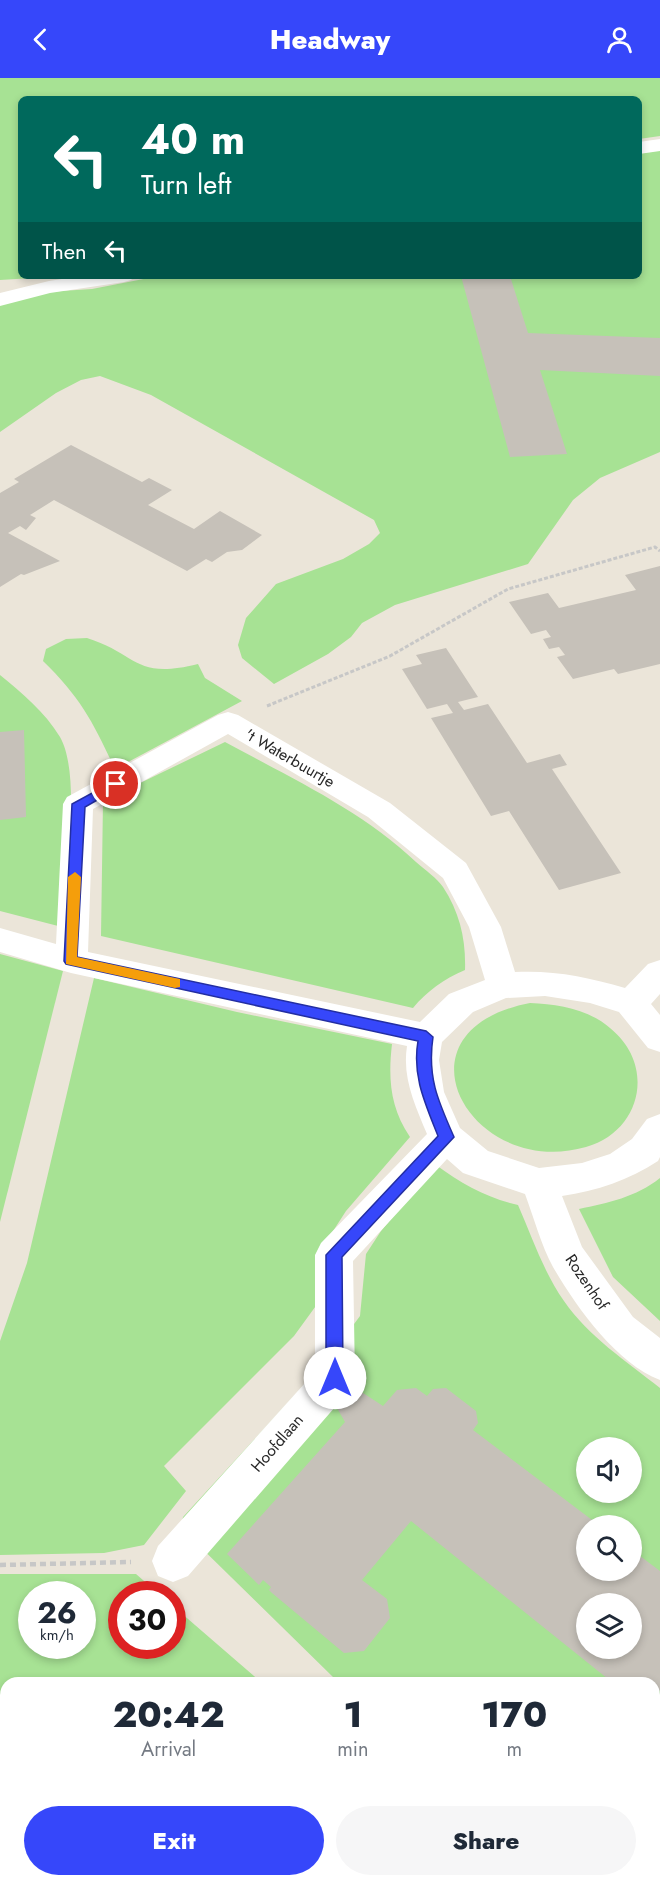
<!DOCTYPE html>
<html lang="en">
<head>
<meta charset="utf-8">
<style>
  body { margin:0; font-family:Jost,sans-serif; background:#f6f6f7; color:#1f2937; height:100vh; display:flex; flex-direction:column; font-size:22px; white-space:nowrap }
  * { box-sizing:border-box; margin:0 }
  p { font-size:20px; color:#747a83 }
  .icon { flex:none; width:33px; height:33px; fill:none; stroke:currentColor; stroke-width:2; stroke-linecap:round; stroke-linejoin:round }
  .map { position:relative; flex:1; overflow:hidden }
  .side { position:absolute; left:0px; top:1599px; width:660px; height:210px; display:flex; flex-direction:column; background:#fff; border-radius:18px 18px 0 0; box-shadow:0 3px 9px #0003 }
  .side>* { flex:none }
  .top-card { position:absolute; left:18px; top:18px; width:624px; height:183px; border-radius:9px; box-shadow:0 3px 9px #0003; background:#00695c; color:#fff; overflow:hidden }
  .buttons { position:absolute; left:576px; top:1359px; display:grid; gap:12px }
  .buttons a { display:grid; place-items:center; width:66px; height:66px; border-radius:50%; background:#fff; box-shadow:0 3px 9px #0003; font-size:30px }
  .speed { position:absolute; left:18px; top:1503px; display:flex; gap:12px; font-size:30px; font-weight:700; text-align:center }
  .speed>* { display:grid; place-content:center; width:78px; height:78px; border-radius:50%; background:#fff; box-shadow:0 3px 9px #0003; line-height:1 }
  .speed small { font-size:15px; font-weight:400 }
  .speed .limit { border:9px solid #d22; background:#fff; color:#111 }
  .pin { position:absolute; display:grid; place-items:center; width:51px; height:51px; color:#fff; margin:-26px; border:3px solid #fff; border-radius:50%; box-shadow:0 2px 6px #0007 }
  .me { position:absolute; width:66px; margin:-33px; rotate:0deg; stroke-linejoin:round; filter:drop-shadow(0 0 4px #0008) }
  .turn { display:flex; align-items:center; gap:21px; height:126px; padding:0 24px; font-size:27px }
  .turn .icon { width:78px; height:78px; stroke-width:2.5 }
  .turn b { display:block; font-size:42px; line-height:51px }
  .then { display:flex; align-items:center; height:57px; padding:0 24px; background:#0003; gap:12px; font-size:22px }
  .eta { display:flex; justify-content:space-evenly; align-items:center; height:102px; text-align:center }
  .eta b { font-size:36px; font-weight:800; line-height:42px }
  .primary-button { display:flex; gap:12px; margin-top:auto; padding:12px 24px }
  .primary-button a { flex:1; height:69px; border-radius:36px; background:#3647fa; color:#fff; font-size:24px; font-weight:800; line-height:69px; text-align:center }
  .primary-button a+a { background:#f6f6f7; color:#1f2937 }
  header { display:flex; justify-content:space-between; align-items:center; height:78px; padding:0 24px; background:#3647fa; color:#fff; font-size:27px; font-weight:800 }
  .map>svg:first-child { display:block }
  .green { fill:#a7e294; fill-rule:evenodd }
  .building { fill:#c6c1b9; fill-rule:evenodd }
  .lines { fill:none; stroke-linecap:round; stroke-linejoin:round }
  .path-far1 { stroke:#c7c7c7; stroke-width:3; stroke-dasharray:4 2; stroke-linecap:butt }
  .path { stroke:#c7c7c7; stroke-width:4.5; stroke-dasharray:6 4; stroke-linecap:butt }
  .street { fill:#fff; fill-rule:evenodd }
  .route { fill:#3647fa; stroke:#232ea2; stroke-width:1.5 }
  .slow { fill:#f59e0b }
  .labels { text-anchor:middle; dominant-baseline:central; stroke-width:4.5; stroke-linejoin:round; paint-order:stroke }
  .street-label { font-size:16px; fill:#282828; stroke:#fff }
</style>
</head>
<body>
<header><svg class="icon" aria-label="back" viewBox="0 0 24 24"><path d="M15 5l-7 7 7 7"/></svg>Headway<svg class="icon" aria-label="person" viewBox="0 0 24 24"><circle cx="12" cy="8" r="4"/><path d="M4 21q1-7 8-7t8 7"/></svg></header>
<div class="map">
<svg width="660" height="1809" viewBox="0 0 660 1809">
  <rect width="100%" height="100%" fill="#ebe5d9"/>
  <g class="green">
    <path d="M0,0H660V58L639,61V21H21V198H65L0,202Z"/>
    <path d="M660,71V374L600,400L573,422L528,486L395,527L362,545L351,559L328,576L274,606L242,580L238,567L246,540L276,506L343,481L369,466L380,455L374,442L151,317L100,298L81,302L56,315L0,354V217L92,211L159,198H639V74Z"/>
    <path d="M87,560C138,576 134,602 198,586L205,600L242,623L115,691C93,644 81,620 43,583L46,571L66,561Z"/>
    <path d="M0,597C22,615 45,634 60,659C82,697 65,803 62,849L0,833Z"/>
    <path d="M225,664C291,700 361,732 416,784C425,792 437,800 443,809C460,835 466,862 465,892C444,901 427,913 413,930L101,858L103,723Z"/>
    <path d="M0,876L63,893L0,1144Z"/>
    <path d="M94,900L237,934L392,966C388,1000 390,1030 410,1059L346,1133L326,1164L318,1225L294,1258L164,1388L186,1413L144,1467L104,1475L0,1477V1263L27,1185Z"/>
    <path d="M530,925C558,926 588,931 610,950C656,987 642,1053 586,1069C471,1102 386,953 530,925Z"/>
    <path d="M436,1087C462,1106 487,1120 518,1127C532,1159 544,1195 564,1223C588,1258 627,1284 660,1310V1809H171L163,1803H654V1605H328L333,1599L181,1450L183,1439L328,1281L360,1238L366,1176L381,1153ZM586,1370H632V1414H586ZM586,1448H632V1492H586ZM586,1526H632V1570H586Z"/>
    <path d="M660,1100V1243L613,1199L579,1131C608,1125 636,1119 660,1100Z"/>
    <path d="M0,1496H136L159,1516H122V1568H172L173,1528L262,1605H6V1682L0,1677ZM32,1516H82V1568H32Z"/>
    <path d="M0,1748L6,1753V1803H69L77,1809H0Z"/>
  </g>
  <g class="building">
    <path d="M461,198H510L528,255L660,260V298L540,292L567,376L510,379Z"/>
    <path d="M71,367L142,404L149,400L172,412L148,427L194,451L220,433L262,457L242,472L227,474L212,484L206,481L187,493L54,422L30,437L36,440L26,452L20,448L8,455L60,483L24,497L21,496L0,509V415L19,404L14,401Z"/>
    <path d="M660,488V586L618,596L614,591L573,601L557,579L565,577L559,569L549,571L543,561L551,559L546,552L531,556L509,524L548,515L559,530L636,512L625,497Z"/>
    <path d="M446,570L478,619L458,624L464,632L488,626L527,685L560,676L567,687L552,691L621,795L559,812L509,733L491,738L431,640L453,635L447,626L427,631L402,591L422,586L416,577Z"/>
    <path d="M24,652L26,739L0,742V654Z"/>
    <path d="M416,1310L427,1318L433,1311L446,1310L476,1333L478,1345L473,1352L600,1448H586V1492H632V1472L660,1493V1612L654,1621V1605H613L411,1443L362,1502L387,1521L390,1540L364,1573L344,1575L272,1515L269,1512L271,1509L263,1502L259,1507L227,1476L345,1344L337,1330L339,1323L346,1315L360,1313L383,1328L397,1312ZM586,1526H632V1570H586Z"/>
  </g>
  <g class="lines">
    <path class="path-far1" d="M267,628L390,578L508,511L655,469L660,473"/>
    <path class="path" d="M0,1487L131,1484"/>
    <g class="street">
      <path d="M660,61V73L639,76V64Z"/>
      <path d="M81,198H135L131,202L124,204L50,215L0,228V215L49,203Z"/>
      <path d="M228,634L238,637L390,725L466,785L501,849L515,894C554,892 588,899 625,910L648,886L660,882V916L651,926L660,937V974L648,970L619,934L590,925L545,918L506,920L473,934L442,964L439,982L444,1014L460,1050L488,1073L539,1090L582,1085L610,1076L632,1061L647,1041L660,1036V1079L658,1083C629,1102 597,1113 562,1118L582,1169L633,1239L660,1260V1302C616,1285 577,1230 553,1189C541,1167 534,1140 525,1116L463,1095L447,1081L353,1183L355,1300L349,1313L188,1498L173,1504L158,1498L152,1483L158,1468L315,1294V1177L321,1165L427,1056C415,1027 402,1000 407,968L71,895L0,874V850L56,866L63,726L67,719L218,637ZM228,656L368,739L443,800L469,849L485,902L449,916L420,944L88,874L93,731Z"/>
    </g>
  </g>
  <path class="route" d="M116,702L120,703V709L85,729L77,879L426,953L433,959C427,999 438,1023 454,1059L342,1179L343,1300L340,1305L335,1307L329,1305L326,1300V1177L438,1058C425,1025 412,998 418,963L66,886L64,883L72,726Z"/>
  <path class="slow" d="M75,794L81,799L77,879L175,900L180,901V909L175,910L66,886L68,799Z"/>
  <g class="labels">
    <g class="street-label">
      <text transform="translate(290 680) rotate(30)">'t Waterbuurtje</text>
      <text transform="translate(587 1204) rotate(56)">Rozenhof</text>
      <text transform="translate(277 1365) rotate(-49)">Hoofdlaan</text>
    </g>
  </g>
</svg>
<div class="buttons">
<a><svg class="icon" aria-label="sound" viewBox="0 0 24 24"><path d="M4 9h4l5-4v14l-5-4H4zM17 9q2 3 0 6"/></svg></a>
<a><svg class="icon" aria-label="search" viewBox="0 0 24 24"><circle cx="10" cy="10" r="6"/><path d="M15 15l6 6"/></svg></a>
<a><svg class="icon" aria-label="layers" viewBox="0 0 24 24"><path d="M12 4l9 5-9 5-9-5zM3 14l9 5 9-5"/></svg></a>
</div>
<div class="speed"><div>26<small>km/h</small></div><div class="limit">30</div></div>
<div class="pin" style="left:116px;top:706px;background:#d93025"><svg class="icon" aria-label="arrive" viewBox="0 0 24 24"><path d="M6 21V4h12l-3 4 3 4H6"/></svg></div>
<svg class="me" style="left:335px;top:1300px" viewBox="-20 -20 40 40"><circle r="19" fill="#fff"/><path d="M0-13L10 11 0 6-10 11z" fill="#3647fa"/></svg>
<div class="top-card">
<div class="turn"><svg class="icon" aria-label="left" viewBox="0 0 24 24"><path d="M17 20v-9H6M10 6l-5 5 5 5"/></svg><div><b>40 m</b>Turn left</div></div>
<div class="then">Then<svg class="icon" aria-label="left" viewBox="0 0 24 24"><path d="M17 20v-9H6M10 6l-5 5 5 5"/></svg></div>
</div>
<section class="side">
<div class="eta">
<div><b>20:42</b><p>Arrival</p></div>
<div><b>1</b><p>min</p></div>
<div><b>170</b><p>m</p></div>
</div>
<div class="primary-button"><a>Exit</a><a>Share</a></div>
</section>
</div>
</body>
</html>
